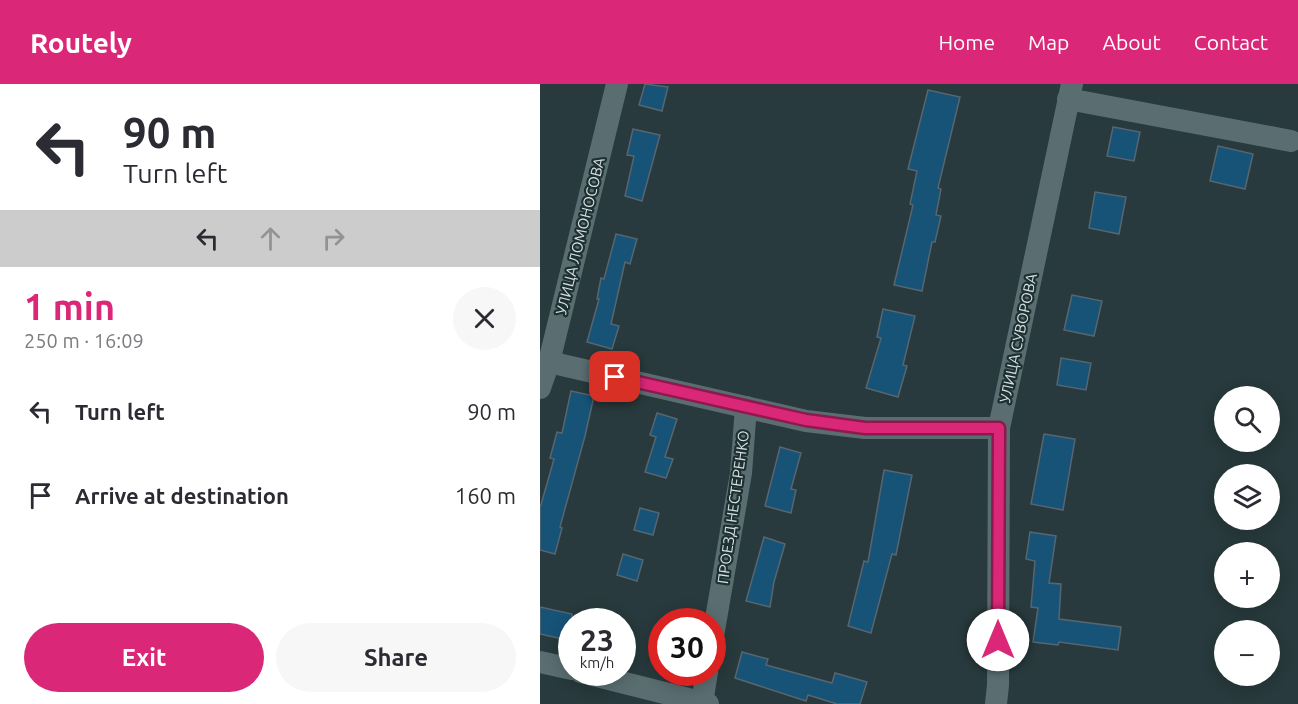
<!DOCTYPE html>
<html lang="en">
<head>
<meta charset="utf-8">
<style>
  body { margin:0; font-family:Ubuntu,sans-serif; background:#f7f7f7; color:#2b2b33; height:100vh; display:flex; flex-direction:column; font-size:22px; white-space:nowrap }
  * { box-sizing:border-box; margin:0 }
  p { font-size:20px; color:#7c7c81 }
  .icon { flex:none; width:33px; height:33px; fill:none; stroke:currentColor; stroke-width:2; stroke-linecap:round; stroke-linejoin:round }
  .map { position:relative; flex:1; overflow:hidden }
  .panel { display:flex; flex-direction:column; background:#fff; width:540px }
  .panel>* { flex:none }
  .guide { background:#fff; color:#2b2b33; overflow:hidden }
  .controls { position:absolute; left:674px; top:302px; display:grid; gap:12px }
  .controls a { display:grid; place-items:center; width:66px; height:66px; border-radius:50%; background:#fff; box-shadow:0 3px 15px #0003; font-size:30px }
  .speed { position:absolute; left:18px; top:524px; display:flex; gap:12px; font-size:30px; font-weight:700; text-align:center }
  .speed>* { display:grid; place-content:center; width:78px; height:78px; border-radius:50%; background:#fff; box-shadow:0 3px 15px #0003; line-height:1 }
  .speed small { font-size:15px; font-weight:400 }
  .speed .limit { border:9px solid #d22; background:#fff; color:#111 }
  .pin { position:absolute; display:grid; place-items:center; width:51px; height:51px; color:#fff; margin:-26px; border-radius:12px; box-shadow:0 3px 9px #0006 }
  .me { position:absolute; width:66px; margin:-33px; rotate:0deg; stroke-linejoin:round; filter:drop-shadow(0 0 4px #0008) }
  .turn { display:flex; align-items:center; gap:21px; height:126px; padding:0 24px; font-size:27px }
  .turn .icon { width:78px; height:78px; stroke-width:2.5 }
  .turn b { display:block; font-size:42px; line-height:51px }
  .lanes { display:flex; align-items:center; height:57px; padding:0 24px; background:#0003; justify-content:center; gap:30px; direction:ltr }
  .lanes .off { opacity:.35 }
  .round { display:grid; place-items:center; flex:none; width:63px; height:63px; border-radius:32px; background:#f7f7f7 }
  .overview { display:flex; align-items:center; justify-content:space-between; height:102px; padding:0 24px }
  h1 { font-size:36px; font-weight:700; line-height:45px; color:#db2777 }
  .button { display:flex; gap:12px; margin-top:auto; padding:12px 24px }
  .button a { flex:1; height:69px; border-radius:36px; background:#db2777; color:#fff; font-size:24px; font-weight:700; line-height:69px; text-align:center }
  .button a+a { background:#f7f7f7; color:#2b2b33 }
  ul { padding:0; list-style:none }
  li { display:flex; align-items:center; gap:18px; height:84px; padding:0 24px }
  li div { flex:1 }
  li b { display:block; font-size:22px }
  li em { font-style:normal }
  header { display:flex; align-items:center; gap:36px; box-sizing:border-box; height:84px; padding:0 30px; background:#db2777; color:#fff }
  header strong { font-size:28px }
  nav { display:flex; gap:33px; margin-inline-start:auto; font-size:21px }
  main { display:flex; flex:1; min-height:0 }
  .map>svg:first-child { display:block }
  .building { fill:#175377; stroke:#57656f; stroke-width:1.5 }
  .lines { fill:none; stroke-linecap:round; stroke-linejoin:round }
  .minor { stroke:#5a6e71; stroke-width:22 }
  .route-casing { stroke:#8e194d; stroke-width:15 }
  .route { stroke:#db2777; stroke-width:10 }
  .labels { text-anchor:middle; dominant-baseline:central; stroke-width:4.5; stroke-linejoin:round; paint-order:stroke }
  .street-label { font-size:15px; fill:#d7e2e4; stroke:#1e3032 }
</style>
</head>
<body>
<header>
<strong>Routely</strong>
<nav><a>Home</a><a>Map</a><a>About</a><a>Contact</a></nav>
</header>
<main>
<section class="panel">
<div class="guide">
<div class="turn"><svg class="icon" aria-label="left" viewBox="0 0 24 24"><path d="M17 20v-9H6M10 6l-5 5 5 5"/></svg><div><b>90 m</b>Turn left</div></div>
<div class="lanes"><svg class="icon" aria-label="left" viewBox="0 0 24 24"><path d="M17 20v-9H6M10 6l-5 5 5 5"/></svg><svg class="icon off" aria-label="ahead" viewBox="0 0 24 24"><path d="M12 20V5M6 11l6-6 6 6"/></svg><svg class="icon off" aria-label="right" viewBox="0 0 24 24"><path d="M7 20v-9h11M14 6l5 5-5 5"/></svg></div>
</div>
<div class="overview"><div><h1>1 min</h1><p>250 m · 16:09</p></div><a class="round"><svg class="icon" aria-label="close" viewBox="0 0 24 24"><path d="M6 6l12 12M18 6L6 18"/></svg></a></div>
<ul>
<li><svg class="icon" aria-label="left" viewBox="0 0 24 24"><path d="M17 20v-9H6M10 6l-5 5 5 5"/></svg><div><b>Turn left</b></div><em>90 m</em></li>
<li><svg class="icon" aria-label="arrive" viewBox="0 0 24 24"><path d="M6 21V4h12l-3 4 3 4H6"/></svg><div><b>Arrive at destination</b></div><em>160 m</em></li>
</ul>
<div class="button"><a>Exit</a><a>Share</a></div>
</section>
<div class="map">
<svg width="758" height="620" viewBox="0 0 758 620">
  <rect width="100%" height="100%" fill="#283a3d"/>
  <g class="building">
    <path d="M105,0L128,3L122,27L99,21Z"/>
    <path d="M388,6L420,13L398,104L401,105L396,131L401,132L395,158H392L382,207L354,201L373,121L370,120L377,87L368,85Z"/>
    <path d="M573,43L600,48L594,77L567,72Z"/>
    <path d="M93,45L120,51L102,117L85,112L94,72L87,71Z"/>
    <path d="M678,62L713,70L705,105L670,97Z"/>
    <path d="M555,108L586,113L579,150L549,144Z"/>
    <path d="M76,150L97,155L90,180L85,178L71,240L79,242L72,265L47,258L59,215H57L61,194L64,195Z"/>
    <path d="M532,211L562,217L554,252L524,246Z"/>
    <path d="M343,225L375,232L363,281L367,282L358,313L326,304L341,254L337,253Z"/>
    <path d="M521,274L551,279L546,306L517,301Z"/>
    <path d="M31,307L54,312L45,352L20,443L22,444L15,470L0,466V424L14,375L10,374L17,348L22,349Z"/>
    <path d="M117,329L137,335L125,373L133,375L126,394L105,388L116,353L110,351Z"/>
    <path d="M504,350L535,355L523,426L491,420Z"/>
    <path d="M240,363L261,369L251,405L256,406L251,429L225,422Z"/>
    <path d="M344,386L372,391L356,471L352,470L331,549L308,542L324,477L328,478Z"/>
    <path d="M100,424L119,429L113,451L94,446Z"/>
    <path d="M490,448L516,452L509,499L521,500L519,535L581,543L578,566L519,558L518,561L493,558L498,524L491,523L495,477L486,475Z"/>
    <path d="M224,453L245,460L234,498L230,523L206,517Z"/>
    <path d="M83,470L103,476L97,497L77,491Z"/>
    <path d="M0,523L32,530V557L0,550Z"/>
    <path d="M202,568L228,575L226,581L292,599L295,589L327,598L320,620H297L268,611L266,617L195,594Z"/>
  </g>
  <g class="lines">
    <g class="minor">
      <path d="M528,15L751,57"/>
      <path d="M9,278L266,337L325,344H459"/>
      <path d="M0,304L9,278L77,0"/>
      <path d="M172,558L201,389L206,323"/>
      <path d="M0,578L32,585"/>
      <path d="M41,588L168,620"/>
      <path d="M162,619L167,588"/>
      <path d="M456,620L458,601L459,344L532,0"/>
    </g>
  </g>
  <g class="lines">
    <defs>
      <path id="route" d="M75,293L266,336L325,344H459L458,556"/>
    </defs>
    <use href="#route" class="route-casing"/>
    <use href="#route" class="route"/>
  </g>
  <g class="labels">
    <g class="street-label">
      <text transform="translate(40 152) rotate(-76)">УЛИЦА ЛОМОНОСОВА</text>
      <text transform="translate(478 254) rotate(-78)">УЛИЦА СУВОРОВА</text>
      <text transform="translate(193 423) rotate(-82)">ПРОЕЗД НЕСТЕРЕНКО</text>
    </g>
  </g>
</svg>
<div class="controls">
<a><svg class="icon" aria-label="search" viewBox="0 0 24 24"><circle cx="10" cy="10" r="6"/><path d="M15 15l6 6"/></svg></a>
<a><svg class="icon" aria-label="layers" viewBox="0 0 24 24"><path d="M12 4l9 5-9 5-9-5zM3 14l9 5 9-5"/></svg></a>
<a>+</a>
<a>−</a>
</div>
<div class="speed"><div>23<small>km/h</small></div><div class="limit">30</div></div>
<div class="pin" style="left:75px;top:293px;background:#d93025"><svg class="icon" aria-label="arrive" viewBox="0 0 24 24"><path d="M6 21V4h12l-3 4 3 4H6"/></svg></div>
<svg class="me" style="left:458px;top:556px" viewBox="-20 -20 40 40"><circle r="19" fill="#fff"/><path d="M0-13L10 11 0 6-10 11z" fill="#db2777"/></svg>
</div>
</main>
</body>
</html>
